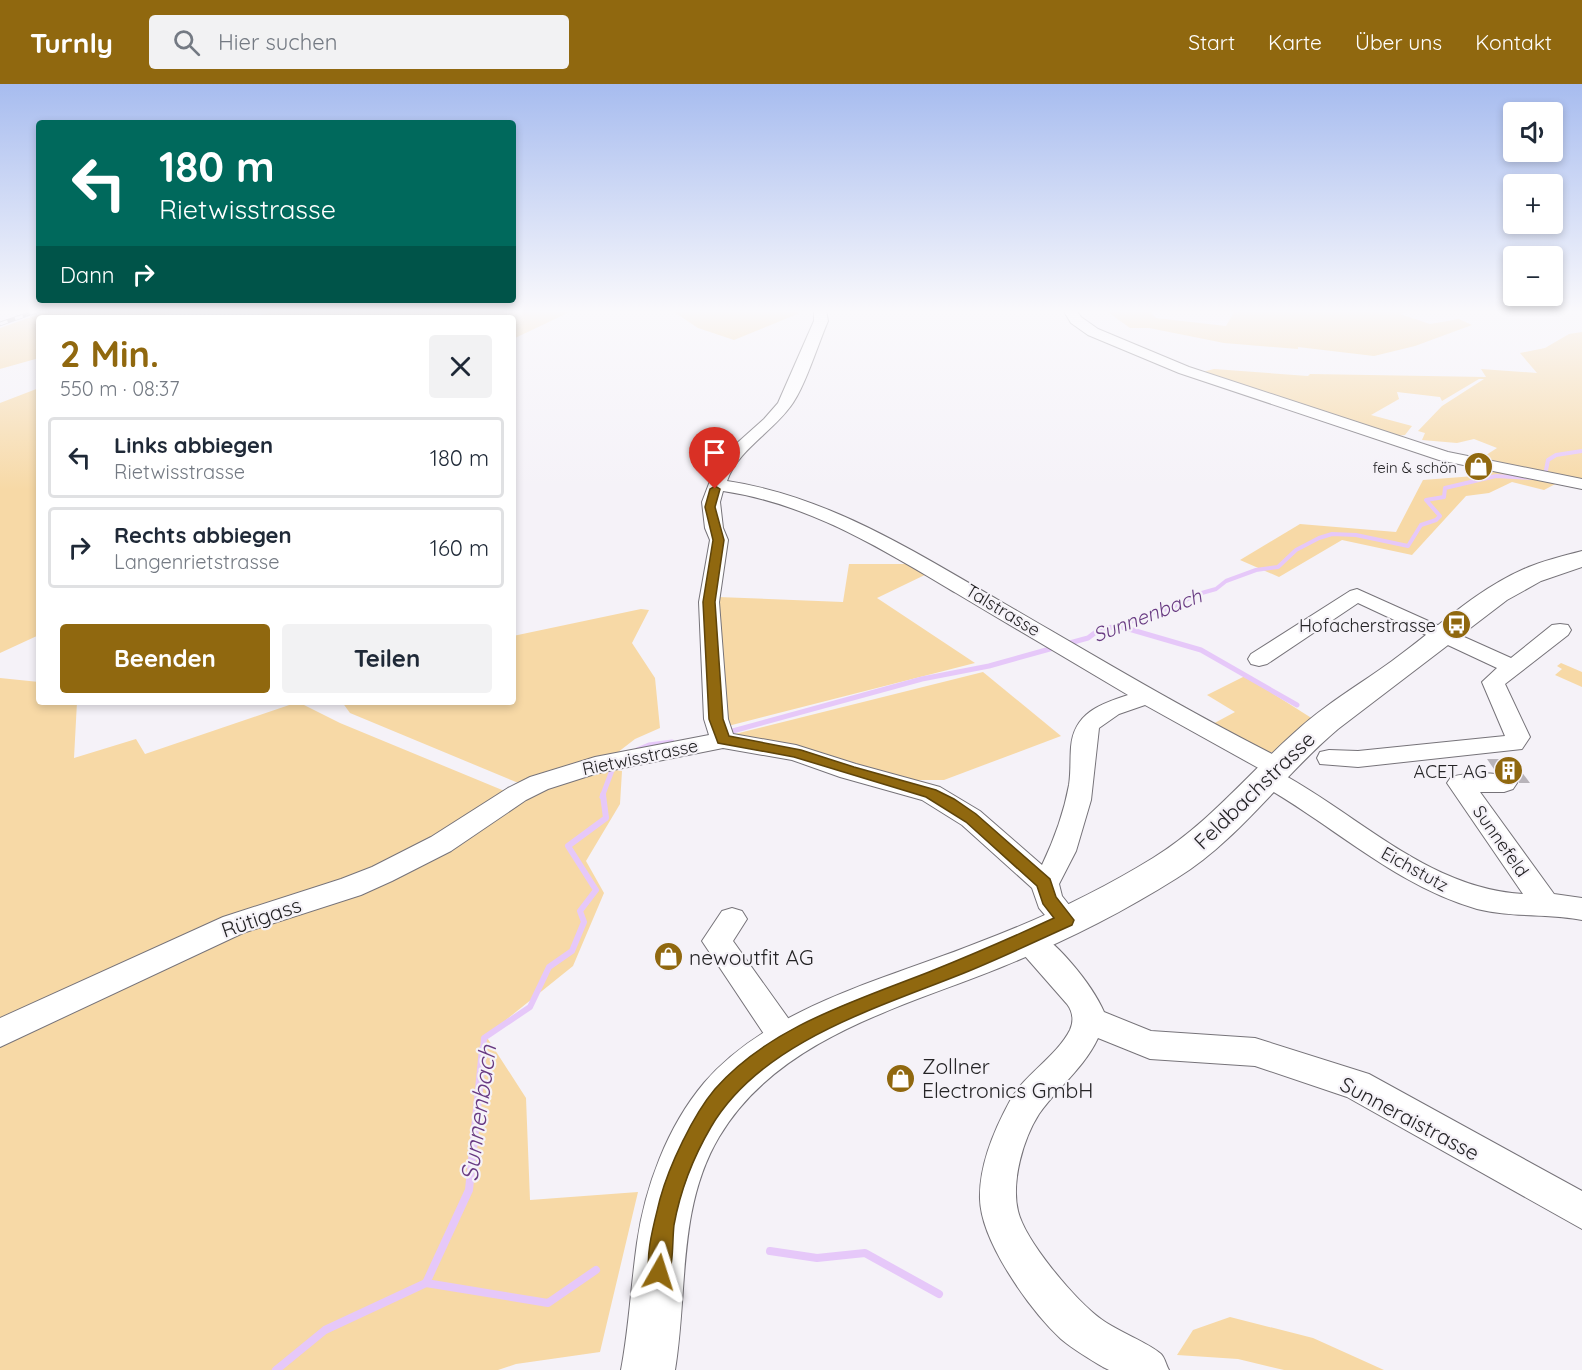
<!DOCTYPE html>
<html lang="de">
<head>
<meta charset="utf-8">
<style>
  body { margin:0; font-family:Quicksand,sans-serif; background:#f2f2f3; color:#1f2937; height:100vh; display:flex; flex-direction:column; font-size:22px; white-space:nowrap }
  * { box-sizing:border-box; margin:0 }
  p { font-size:20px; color:#747a83 }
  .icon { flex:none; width:33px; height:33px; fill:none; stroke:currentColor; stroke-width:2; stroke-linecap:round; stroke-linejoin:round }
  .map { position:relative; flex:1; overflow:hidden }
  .panel { position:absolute; left:36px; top:231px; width:480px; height:390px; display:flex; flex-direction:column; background:#fff; border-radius:6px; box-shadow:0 3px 9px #0003 }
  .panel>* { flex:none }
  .top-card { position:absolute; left:36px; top:36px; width:480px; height:183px; border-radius:6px; box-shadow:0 3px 9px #0003; background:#00695c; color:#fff; overflow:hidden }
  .buttons { position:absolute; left:1503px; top:18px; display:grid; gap:12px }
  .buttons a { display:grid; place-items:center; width:60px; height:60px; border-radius:6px; background:#fff; box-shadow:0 3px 9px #0003; font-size:30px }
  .pin { position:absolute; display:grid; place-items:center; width:51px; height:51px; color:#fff; margin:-62px -26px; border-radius:50% 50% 50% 0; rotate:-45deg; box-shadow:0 0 6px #0007 }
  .pin .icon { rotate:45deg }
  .me { position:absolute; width:66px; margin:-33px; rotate:6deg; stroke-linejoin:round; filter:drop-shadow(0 0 4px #0008) }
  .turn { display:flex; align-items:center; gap:21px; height:126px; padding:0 24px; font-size:27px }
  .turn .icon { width:78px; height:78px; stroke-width:2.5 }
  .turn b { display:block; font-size:42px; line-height:51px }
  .then { display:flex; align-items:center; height:57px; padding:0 24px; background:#0003; gap:12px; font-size:22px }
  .round { display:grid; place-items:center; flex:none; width:63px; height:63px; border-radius:6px; background:#f2f2f3 }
  .overview { display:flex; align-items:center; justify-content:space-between; height:102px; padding:0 24px }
  h1 { font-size:36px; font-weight:800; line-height:45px; color:#90680f }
  .button { display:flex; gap:12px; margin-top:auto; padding:12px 24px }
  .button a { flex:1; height:69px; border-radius:6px; background:#90680f; color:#fff; font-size:24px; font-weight:800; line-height:69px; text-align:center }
  .button a+a { background:#f2f2f3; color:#1f2937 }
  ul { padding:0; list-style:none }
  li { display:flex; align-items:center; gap:18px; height:81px; margin:0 12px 9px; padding:0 12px; border:3px solid #e0e1e3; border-radius:6px }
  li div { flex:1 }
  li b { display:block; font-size:22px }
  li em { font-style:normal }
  header { display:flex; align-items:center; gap:36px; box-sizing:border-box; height:84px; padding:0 30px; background:#90680f; color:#fff }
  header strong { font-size:28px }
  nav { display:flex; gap:33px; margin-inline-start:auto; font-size:21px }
  .search { width:420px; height:54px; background:#f2f2f3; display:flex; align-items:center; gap:15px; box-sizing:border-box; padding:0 21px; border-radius:6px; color:#747a83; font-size:22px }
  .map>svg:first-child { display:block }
  .green { fill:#f7d9a6 }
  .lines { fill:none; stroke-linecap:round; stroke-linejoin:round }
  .stream-far3 { stroke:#e6c8f9; stroke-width:4 }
  .stream-far2 { stroke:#e6c8f9; stroke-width:5 }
  .stream-far1 { stroke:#e6c8f9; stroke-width:6 }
  .stream { stroke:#e6c8f9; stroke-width:8 }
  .building { fill:#b8b4ba }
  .minor-casing { stroke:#767379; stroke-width:2 }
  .major-casing { stroke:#767379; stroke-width:2 }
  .minor { fill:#fff; fill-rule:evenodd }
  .major { fill:#fff; fill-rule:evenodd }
  .rail-casing { stroke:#8b898d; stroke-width:4.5 }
  .rail { stroke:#f5f2f8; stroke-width:3; stroke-dasharray:8; stroke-linecap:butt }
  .route { fill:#90680f; stroke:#5e440a; stroke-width:1.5 }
  .labels { text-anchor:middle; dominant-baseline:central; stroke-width:4.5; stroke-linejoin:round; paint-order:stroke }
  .far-poi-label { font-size:15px; fill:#252426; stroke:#f5f2f8; text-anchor:end }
  .street-label { font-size:18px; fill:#252426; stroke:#f5f2f8 }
  .poi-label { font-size:18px; fill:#252426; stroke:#f5f2f8; text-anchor:end }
  .water-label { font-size:20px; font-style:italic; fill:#683a82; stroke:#f5f2f8 }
  .near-street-label { font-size:21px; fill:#252426; stroke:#f5f2f8 }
  .near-poi-label { font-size:21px; fill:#252426; stroke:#f5f2f8; text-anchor:start }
  .near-water-label { font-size:24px; font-style:italic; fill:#683a82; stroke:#f5f2f8 }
</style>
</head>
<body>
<header>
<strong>Turnly</strong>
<div class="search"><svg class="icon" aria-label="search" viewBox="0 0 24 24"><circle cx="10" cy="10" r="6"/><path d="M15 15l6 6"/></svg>Hier suchen</div>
<nav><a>Start</a><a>Karte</a><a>Über uns</a><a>Kontakt</a></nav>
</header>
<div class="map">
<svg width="1582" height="1286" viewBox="0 0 1582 1286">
  <rect width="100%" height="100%" fill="#f5f2f8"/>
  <g class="green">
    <path d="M51,226H178L158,234H39V274L0,285V244Z"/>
    <path d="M277,226H574L513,255V234H252Z"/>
    <path d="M671,226H787L800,229L734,256L698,244Z"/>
    <path d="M1105,226H1148L1156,234L1226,242L1235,226H1417L1400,230L1430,240L1459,235L1472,241L1415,262L1374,272L1298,263V265L1224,259L1149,244H1130Z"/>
    <path d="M1582,248V400L1495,381L1483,373L1497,364L1474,355L1457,359L1422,356L1425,349L1418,347L1442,322L1484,295H1479L1442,317L1440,313L1397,308L1399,315L1371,331L1412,342L1405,351L1396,352L1202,288L1214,285L1308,292L1310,290L1486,293L1481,285L1537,289L1520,269L1545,264L1569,250Z"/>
    <path d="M39,304V551L0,569V319Z"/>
    <path d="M1496,384L1561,397L1544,406L1512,398L1489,409L1466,412L1412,471L1342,456L1279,493L1240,476L1300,440L1396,448L1423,396L1487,391Z"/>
    <path d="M849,480H915L931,488L877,514L975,579L728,642L718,513L843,518Z"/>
    <path d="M641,525L649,526L632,559L655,594L660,644L635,655L613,672L530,698H516L350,629L342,618H513V552Z"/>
    <path d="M1561,579L1582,588V603L1555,591L1562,585L1557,582Z"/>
    <path d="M983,588L1061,652L944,696H910L735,650Z"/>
    <path d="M1245,592L1313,635L1276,668H1259L1209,642L1235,628L1207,611Z"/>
    <path d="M0,594L39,598V618H77L74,674L136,655L145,670L298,618L340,639L507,708L422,768L0,944Z"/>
    <path d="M599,684L622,687L620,720L586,777L604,809L573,882L486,952L526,1014L530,1116L638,1108L600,1268L516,1280L498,1286H0V957L183,867L357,805L526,708Z"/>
    <path d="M1230,1233L1313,1254L1384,1286H1284L1238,1275L1177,1271L1193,1246Z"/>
  </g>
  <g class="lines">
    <g class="stream-far3">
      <path d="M1546,386L1548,376L1556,371L1582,367"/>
      <path d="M1191,512L1216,505L1226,497L1256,486L1278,483L1296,466L1319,454L1332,450L1356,451L1408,462L1421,441L1436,436L1440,432L1426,416L1444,413L1445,404L1496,392L1532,394"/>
    </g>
    <g class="stream-far2">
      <path d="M1122,543L1201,566L1297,621"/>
      <path d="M1066,560L1088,554L1100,545L1120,542L1156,527L1170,524L1194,511"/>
      <path d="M729,648L922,595L989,582L1057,563"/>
      <path d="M637,666L649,661L672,658"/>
      <path d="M602,713L614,681"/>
    </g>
    <path class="stream-far1" d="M483,967L484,954L530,923L549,883L572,867L584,838L580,827L596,806L568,762L606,734L603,711"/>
    <g class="stream">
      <path d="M770,1167L817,1174L865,1169L939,1210"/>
      <path d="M426,1199L548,1219L596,1186"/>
      <path d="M276,1286L325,1246L426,1199L469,1106L483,965"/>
    </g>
  </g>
  <path class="building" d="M1487,675H1512L1530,699H1519L1514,691L1496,688Z"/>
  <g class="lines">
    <defs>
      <g id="minor">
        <path d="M814,226H826L828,237C818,260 804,306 790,323C771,349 737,367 727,397C828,412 913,467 1000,517C1095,572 1188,628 1286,677L1290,683L1286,689L1282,690C1361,733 1428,804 1523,810L1447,699L1451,693C1469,688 1495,688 1513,693L1517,699L1513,705L1504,708H1480L1554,810L1582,814V836C1547,829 1512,834 1477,825C1394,801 1332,740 1258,699L1254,693L1258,687L1262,686L1145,621L1119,630L1099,644L1091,716L1076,767L1059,800L1062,812L1081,836L1076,844L1066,847L1056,844L1039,824L1032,804L962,741L922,716L840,693L792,676L723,664L598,689L548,705L526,716L451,767L392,797L361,811L243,849L0,963V934L223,833L341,795L372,783L431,753L508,704L530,693L595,673L709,651L704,635L699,518L710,456L705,444L702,418L718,376L764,335L778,319L814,237ZM723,407C810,420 882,465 956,509C1013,543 1071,577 1128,611C1100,620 1074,629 1071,663C1070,676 1071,688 1069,701C1064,728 1054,756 1042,781L980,727L940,703L856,680L796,661L733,650L728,635L719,518L728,456L723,444L720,418Z"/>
        <path d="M1063,226H1076L1081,233L1098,245L1189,283L1448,368L1582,395V405L1439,376L1179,289L1088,251L1071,239Z"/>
        <path d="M1357,505L1511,574L1552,541L1560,540L1568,541L1571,546L1568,551L1505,600L1530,653L1522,665L1358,683L1320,680L1317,674L1320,668L1329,666L1358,667L1505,652L1482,598L1497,584L1358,519L1267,580L1259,582L1251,580L1248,575L1251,570L1350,507Z"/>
        <path d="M732,824L742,827L747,835L733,857L798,948L803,958L798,968L787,972L776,968L702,857L722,827Z"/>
        <path d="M1027,843C1054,852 1093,902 1104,928L1151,947L1255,954L1369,990L1582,1107V1145L1347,1013L1255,982L1150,975L1098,954C1084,984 1058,1003 1039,1030C1023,1055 1011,1098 1018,1127C1025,1157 1076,1217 1101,1235C1117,1247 1149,1259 1161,1270C1165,1274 1166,1281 1169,1286H1109L1103,1283C1088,1274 1074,1266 1061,1255C1030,1226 981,1158 980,1115C979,1081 995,1044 1011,1015C1026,989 1056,973 1070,946C1074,937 1073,928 1067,920L1017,863L1012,855L1017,847Z"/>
      </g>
      <path id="major" d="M1582,467V483L1541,497L1507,516L1338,645C1282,692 1240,755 1177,794C1123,828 1064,858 1004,882C904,923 778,953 719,1053C677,1124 688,1208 675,1286H621C629,1244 631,1201 637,1159C645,1103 667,1043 704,999C770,922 887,895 977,859C1038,836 1098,808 1153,774C1207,741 1247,691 1294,649C1324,621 1359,601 1392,577C1435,546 1474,507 1524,485C1542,477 1563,472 1582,467Z"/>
    </defs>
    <use href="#minor" class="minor-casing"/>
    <use href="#major" class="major-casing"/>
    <use href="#minor" class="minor"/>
    <use href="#major" class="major"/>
    <defs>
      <path id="rail" d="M0,240L40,226"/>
    </defs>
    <use href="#rail" class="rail-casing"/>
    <use href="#rail" class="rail"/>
  </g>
  <linearGradient id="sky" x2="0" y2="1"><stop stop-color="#a7bcef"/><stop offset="0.56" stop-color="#faf9fc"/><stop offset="1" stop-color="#faf9fc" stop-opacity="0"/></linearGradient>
  <rect width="1582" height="406" fill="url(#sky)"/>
  <path class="route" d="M715,402L720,405L715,423L724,456L715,518L723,635L729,652L801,666L854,683L936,706L954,715L976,730L1050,795L1056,813L1074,836L1072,841C1034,858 997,876 959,891C874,925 760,959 711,1043C694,1072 680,1108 674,1141C672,1159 674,1179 667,1195L659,1199L651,1195C643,1176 655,1136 660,1115C669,1082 693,1031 715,1005C769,943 855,917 929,888C971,871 1013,853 1054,834L1043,820L1037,802L966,738L926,713L794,673L718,659L709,635L703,518L713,456L705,423L710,405Z"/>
  <defs>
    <symbol id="shop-disc" viewBox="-11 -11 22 22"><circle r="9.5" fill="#90680f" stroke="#f5f2f8"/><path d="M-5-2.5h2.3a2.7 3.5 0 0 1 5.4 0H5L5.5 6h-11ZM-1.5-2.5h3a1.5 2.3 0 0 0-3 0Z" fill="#fff"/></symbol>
    <symbol id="bus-disc" viewBox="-11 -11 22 22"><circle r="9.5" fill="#90680f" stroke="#f5f2f8"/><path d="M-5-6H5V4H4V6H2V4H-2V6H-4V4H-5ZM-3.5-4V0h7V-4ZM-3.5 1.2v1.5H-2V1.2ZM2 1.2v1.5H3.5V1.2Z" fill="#fff"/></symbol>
    <symbol id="building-disc" viewBox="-11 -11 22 22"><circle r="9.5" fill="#90680f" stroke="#f5f2f8"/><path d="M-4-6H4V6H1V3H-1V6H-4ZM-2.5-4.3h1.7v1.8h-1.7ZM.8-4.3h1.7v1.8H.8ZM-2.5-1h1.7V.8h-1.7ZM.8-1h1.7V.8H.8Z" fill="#fff"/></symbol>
  </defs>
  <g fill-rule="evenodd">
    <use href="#shop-disc" x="1462" y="366" width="33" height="33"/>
    <use href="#bus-disc" x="1440" y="524" width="33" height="33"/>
    <use href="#building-disc" x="1492" y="670" width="33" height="33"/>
    <use href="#shop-disc" x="652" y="856" width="33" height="33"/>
    <use href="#shop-disc" x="884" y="978" width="33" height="33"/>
  </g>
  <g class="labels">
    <g class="far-poi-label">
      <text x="1457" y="383">fein &amp; schön</text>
    </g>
    <g class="street-label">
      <text transform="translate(1003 526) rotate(31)">Talstrasse</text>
      <text transform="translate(640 673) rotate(-12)">Rietwisstrasse</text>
      <text transform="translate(1501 757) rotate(55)">Sunnefeld</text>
      <text transform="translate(1415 785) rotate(29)">Eichstutz</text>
    </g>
    <g class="poi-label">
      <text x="1436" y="541">Hofacherstrasse</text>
      <text x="1487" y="687">ACET AG</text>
    </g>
    <g class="water-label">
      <text transform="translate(1147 531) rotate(-21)">Sunnenbach</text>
    </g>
    <g class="near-street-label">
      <text transform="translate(1254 706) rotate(-44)">Feldbachstrasse</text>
      <text transform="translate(261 833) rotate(-19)">Rütigass</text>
      <text transform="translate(1410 1034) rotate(28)">Sunneraistrasse</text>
    </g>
    <g class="near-poi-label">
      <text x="689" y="873">newoutfit AG</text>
      <text x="922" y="982">Zollner<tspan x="922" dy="24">Electronics GmbH</tspan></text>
    </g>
    <g class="near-water-label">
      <text transform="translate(478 1029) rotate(-82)">Sunnenbach</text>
    </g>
  </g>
</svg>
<div class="buttons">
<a><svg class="icon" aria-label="sound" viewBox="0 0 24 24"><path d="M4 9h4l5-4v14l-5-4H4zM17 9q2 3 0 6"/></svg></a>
<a>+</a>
<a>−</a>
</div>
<div class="pin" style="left:715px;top:405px;background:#d93025"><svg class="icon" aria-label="arrive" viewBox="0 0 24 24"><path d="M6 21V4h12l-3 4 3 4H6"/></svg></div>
<svg class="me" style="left:659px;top:1188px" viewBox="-20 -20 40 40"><path d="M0-17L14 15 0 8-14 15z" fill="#90680f" stroke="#fff" stroke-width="4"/></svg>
<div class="top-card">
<div class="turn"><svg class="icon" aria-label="left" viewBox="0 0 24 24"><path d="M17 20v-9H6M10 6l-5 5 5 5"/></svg><div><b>180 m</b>Rietwisstrasse</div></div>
<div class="then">Dann<svg class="icon" aria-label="right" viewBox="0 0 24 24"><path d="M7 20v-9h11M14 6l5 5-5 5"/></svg></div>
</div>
<section class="panel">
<div class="overview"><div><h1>2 Min.</h1><p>550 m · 08:37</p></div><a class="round"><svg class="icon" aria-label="close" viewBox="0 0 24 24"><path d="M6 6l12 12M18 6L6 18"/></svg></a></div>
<ul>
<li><svg class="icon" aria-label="left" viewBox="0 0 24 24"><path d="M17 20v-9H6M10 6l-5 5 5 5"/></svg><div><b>Links abbiegen</b><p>Rietwisstrasse</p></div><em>180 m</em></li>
<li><svg class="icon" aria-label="right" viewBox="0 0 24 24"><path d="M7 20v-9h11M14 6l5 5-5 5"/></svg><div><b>Rechts abbiegen</b><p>Langenrietstrasse</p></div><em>160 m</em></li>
</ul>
<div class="button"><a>Beenden</a><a>Teilen</a></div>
</section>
</div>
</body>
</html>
